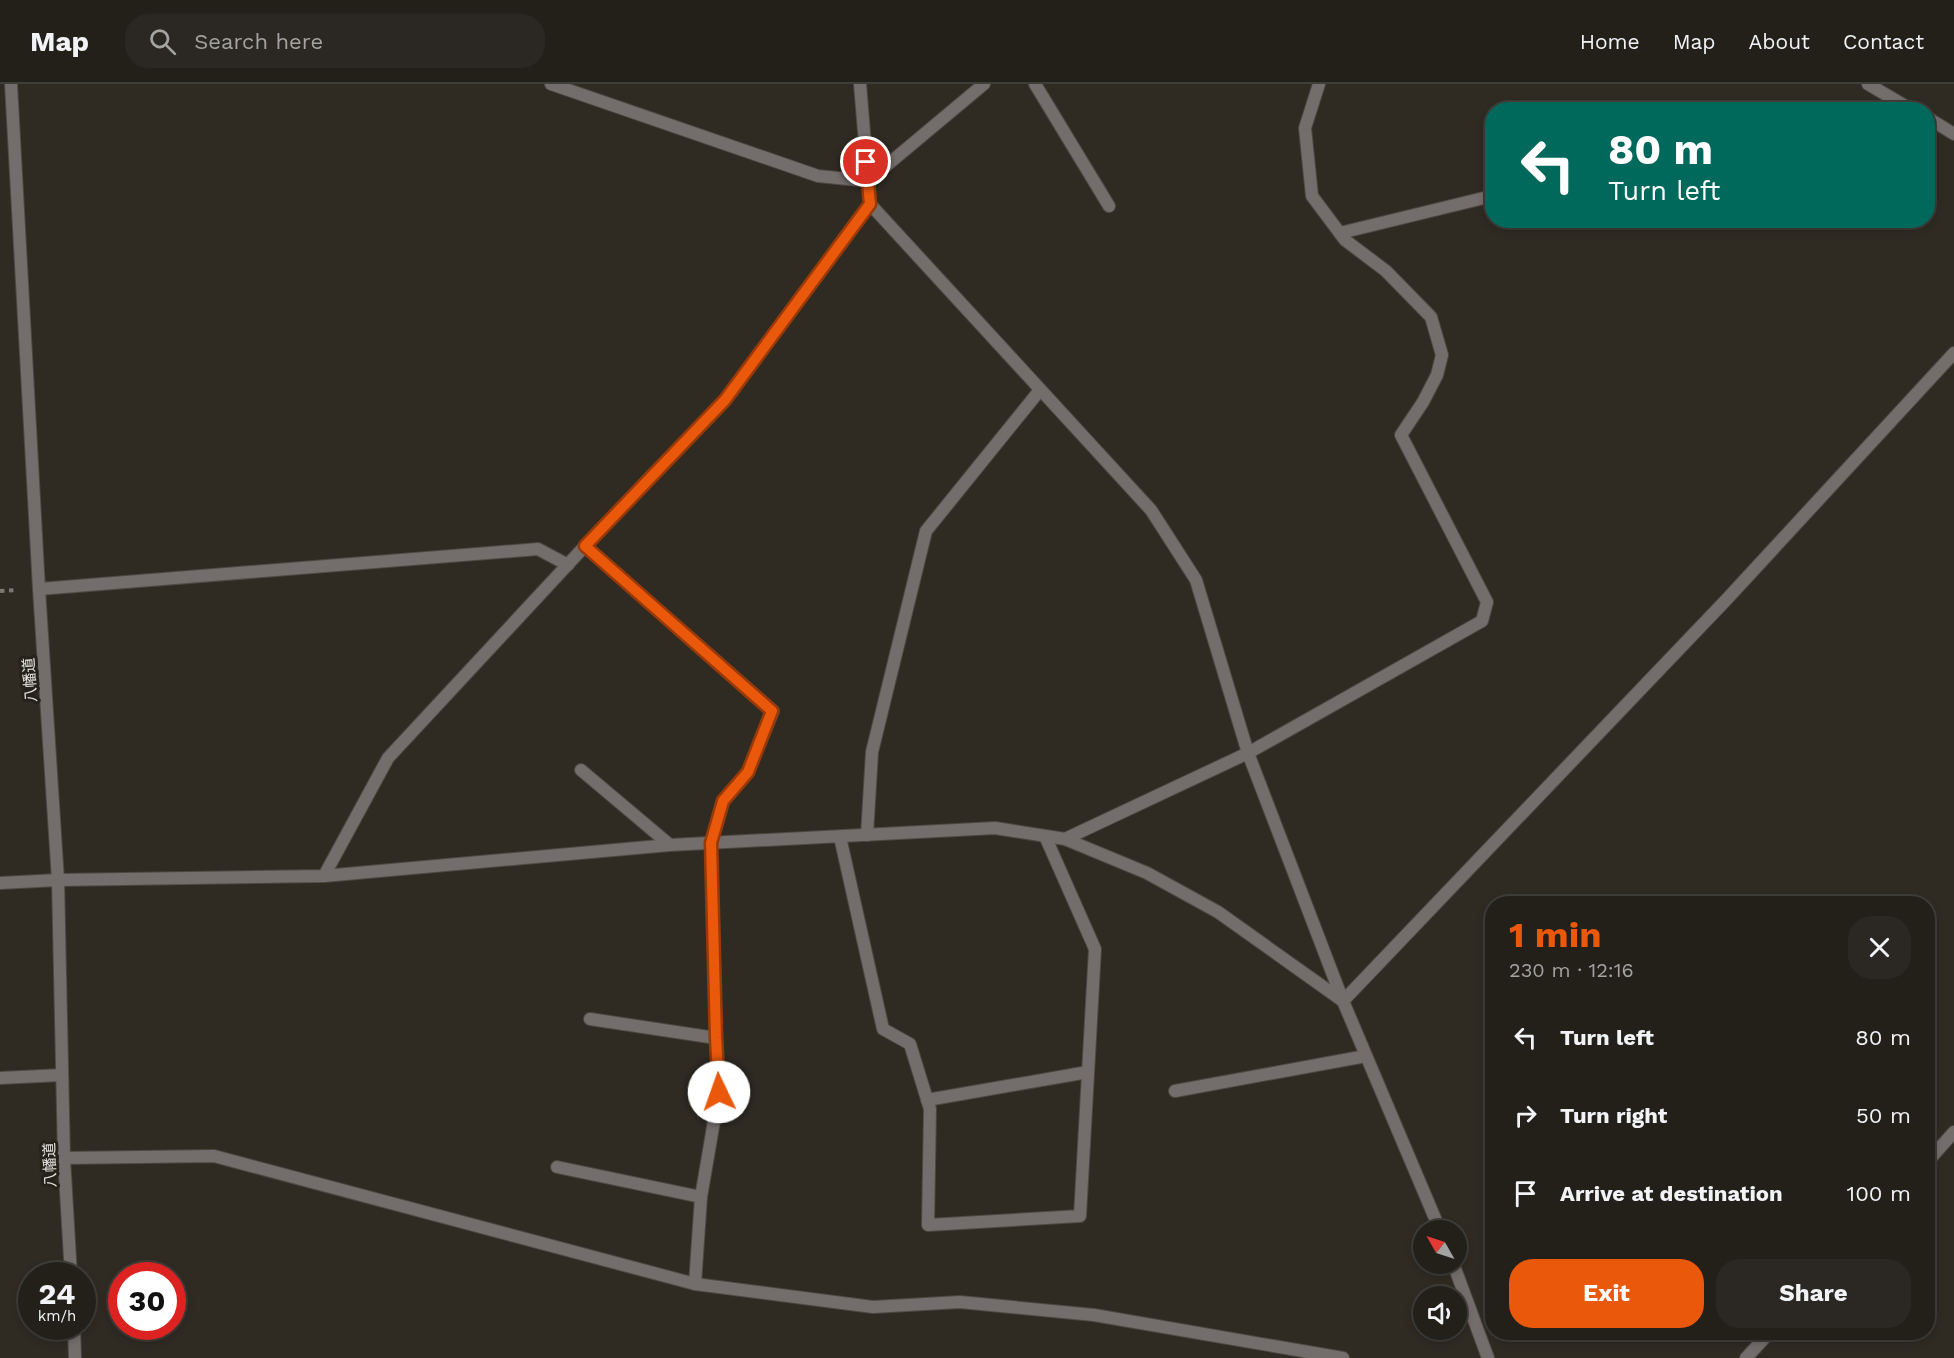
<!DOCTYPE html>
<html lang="en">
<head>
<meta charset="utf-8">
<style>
  body { margin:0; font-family:"Work Sans","Noto Sans JP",sans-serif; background:#2b2823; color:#f1f3f6; height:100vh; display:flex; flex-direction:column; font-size:22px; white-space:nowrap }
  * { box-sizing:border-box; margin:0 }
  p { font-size:20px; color:#a3a3a2 }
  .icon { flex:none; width:33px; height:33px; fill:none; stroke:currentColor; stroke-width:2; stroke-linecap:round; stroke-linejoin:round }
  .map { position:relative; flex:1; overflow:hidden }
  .side { position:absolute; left:1485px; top:812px; width:450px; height:444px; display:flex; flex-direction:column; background:#23201a; border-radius:24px; box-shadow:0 3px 9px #0003,0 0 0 2px #403e39 }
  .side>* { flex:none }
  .top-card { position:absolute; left:1485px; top:18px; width:450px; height:126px; border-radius:24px; box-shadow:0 3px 9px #0003,0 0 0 2px #403e39; background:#00695c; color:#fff; overflow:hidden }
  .needle { width:39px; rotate:309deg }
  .buttons { position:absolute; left:1413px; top:1136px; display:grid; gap:12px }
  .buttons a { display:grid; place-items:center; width:54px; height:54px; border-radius:50%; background:#23201a; box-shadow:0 3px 9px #0003,0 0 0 2px #403e39; font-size:30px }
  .speed { position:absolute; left:18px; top:1178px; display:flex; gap:12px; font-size:30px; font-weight:700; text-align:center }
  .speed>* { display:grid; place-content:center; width:78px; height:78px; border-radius:50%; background:#23201a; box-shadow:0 3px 9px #0003,0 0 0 2px #403e39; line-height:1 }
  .speed small { font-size:15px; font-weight:400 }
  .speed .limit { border:9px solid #d22; background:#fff; color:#111 }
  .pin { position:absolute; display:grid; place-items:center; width:51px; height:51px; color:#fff; margin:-26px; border:3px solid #fff; border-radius:50%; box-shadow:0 2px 6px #0007 }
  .me { position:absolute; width:66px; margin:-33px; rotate:357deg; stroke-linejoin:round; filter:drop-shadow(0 0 4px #0008) }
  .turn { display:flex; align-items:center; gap:21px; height:126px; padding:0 24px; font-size:27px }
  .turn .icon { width:78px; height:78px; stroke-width:2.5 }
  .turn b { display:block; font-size:42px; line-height:51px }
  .round { display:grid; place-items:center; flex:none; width:63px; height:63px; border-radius:24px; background:#2b2823 }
  .summary { display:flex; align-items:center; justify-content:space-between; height:102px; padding:0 24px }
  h1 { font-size:36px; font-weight:700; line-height:45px; color:#ea580c }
  .action { display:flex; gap:12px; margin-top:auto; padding:12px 24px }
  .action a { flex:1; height:69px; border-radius:24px; background:#ea580c; color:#fff; font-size:24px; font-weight:700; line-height:69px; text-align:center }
  .action a+a { background:#2b2823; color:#f1f3f6 }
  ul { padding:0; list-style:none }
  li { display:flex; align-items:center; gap:18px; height:78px; padding:0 24px }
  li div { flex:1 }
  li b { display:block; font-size:22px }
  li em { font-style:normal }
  header { display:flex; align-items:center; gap:36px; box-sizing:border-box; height:84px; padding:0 30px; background:#23201a; border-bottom:2px solid #403e39 }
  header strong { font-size:28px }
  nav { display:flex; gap:33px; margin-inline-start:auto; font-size:21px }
  .search { width:420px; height:54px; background:#2b2823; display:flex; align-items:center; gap:15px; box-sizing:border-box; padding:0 21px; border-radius:24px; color:#a3a3a2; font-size:22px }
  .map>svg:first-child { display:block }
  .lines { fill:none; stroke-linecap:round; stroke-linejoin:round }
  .street-casing { stroke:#4d4941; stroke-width:14 }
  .path { stroke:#7b7871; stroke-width:4; stroke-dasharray:4.5 4.5; stroke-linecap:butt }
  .street { stroke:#736d6c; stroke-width:12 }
  .route-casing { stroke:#983908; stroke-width:15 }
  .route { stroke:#ea580c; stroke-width:10 }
  .labels { text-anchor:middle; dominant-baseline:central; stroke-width:6; stroke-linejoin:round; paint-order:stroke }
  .street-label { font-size:15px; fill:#e8e6e1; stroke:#252219 }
</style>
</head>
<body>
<header>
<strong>Map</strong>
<div class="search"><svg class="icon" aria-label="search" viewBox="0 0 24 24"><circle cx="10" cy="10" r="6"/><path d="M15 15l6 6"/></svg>Search here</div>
<nav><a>Home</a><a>Map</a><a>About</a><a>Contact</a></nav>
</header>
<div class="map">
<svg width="1954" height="1274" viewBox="0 0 1954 1274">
  <rect width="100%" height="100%" fill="#2f2b23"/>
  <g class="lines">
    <defs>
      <g id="street">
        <path d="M11,0L39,505L58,796L64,1074L71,1191"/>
        <path d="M551,0L818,92L868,97L984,0"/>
        <path d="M860,0L870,120L1151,426L1196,496L1248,669L1343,917L1440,1146"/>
        <path d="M1035,0L1109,122"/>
        <path d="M1868,0L1912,26"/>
        <path d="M1928,34L1954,50"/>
        <path d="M1340,149L1492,112"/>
        <path d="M585,462L773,627L748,688L723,717L711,759L716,954L719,1008L701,1113L695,1200"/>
        <path d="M39,505L538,465L568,481"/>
        <path d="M581,686L670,761"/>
        <path d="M867,751L872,668L926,447L1040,306"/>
        <path d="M840,753L883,945L910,960L930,1025L928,1141L1080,1132L1095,865L1045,752"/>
        <path d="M1065,755L1248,669L1482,537L1487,518L1401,351L1423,318L1437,291L1442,271L1431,233L1386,187L1345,156L1312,112L1305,44L1319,0"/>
        <path d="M324,792L388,674L585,462L725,316L870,120"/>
        <path d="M0,799L58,796L324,792L670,761L995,744L1065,755L1147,789L1218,828L1343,917L1727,515L1954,269"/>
        <path d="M590,935L716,954"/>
        <path d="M0,994L62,991"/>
        <path d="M1175,1007L1366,972"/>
        <path d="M927,1016L1088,988"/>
        <path d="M64,1074L214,1072L695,1200L873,1223L960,1218L1094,1231L1343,1274"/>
        <path d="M1928,1077L1954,1048"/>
        <path d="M557,1083L701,1113"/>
        <path d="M1453,1179L1488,1274"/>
        <path d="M74,1242L75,1274"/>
        <path d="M1746,1274L1770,1248"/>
      </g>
    </defs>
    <use href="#street" class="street-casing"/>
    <path class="path" d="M0,507L17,506"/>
    <use href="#street" class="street"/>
  </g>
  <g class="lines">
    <defs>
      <path id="route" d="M719,1008L716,954L711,759L723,717L748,688L772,627L585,462L725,316L870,120L866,78"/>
    </defs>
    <use href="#route" class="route-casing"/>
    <use href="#route" class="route"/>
  </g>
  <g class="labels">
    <g class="street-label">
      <text transform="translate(30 596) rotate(-94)">八幡道</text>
      <text transform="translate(50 1081) rotate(-92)">八幡道</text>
    </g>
  </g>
</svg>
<div class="buttons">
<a><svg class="needle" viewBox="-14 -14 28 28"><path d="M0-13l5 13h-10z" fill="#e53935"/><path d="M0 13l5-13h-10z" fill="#a3a3a2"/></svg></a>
<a><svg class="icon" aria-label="sound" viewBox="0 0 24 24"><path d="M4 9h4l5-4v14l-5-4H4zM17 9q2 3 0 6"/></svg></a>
</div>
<div class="speed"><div>24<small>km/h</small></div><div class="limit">30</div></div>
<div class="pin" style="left:866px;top:78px;background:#d93025"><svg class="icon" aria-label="arrive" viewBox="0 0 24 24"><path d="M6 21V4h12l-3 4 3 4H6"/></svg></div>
<svg class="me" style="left:719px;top:1008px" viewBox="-20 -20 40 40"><circle r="19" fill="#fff"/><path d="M0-13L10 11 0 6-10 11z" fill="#ea580c"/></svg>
<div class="top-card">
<div class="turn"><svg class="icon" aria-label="left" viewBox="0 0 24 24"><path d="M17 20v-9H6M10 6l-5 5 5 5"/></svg><div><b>80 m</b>Turn left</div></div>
</div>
<section class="side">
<div class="summary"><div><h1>1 min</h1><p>230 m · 12:16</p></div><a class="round"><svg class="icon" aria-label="close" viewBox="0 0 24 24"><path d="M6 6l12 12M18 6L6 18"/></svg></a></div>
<ul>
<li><svg class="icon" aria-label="left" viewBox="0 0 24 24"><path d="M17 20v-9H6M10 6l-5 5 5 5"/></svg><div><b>Turn left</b></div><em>80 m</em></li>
<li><svg class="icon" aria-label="right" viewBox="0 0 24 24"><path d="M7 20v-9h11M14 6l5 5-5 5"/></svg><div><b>Turn right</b></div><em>50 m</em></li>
<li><svg class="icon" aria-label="arrive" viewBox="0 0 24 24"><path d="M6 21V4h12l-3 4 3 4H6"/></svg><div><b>Arrive at destination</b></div><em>100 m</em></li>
</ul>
<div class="action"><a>Exit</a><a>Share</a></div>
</section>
</div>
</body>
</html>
